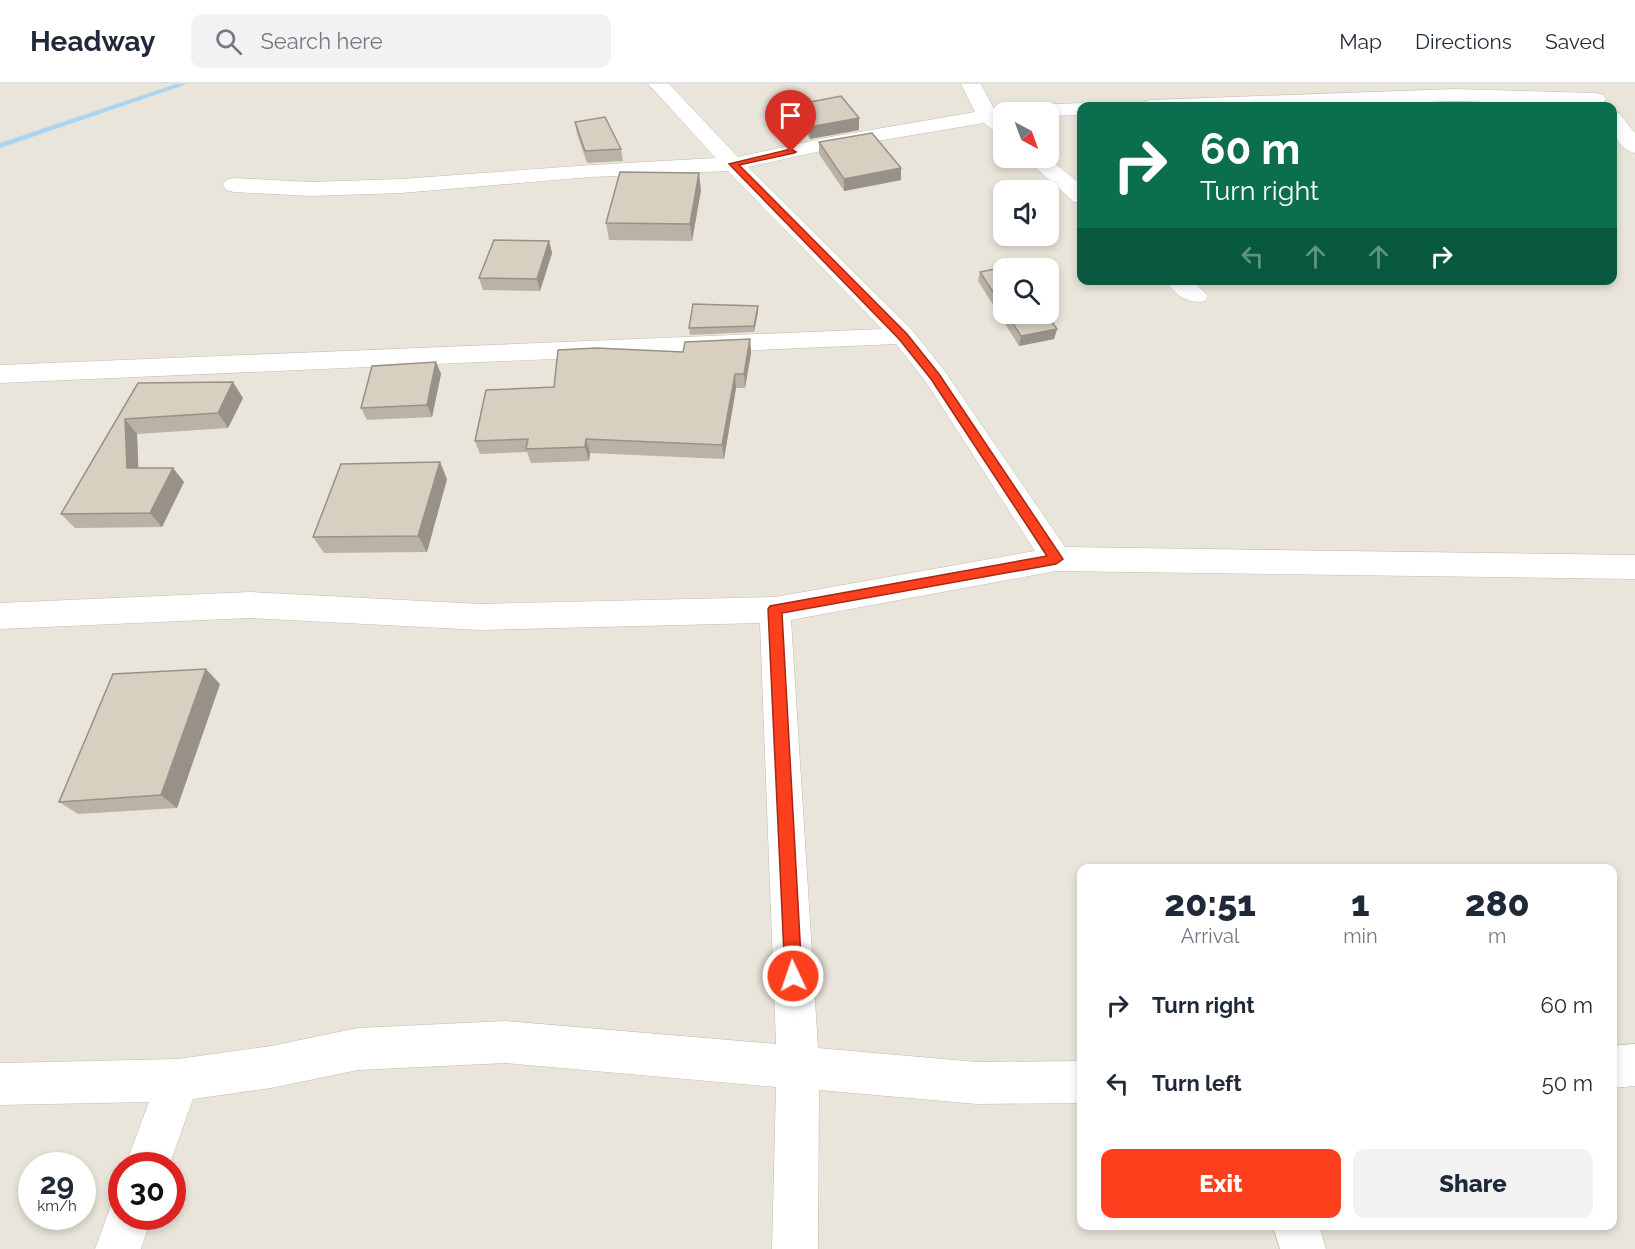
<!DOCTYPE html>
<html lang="en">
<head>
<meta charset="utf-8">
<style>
  body { margin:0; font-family:Raleway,sans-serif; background:#f2f2f3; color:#1f2937; height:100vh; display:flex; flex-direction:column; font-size:22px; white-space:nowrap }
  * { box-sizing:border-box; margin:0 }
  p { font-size:20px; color:#747a83 }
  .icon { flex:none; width:33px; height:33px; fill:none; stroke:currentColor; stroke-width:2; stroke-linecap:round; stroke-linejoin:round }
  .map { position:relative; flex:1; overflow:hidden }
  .details { position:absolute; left:1077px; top:780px; width:540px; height:366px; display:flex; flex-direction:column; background:#fff; border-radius:12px; box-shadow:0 3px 9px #0003 }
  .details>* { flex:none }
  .hud { position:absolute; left:1077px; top:18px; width:540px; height:183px; border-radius:12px; box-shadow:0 3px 9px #0003; background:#0b6e4f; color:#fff; overflow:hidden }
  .needle { width:39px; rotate:139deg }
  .tools { position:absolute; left:993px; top:18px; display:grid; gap:12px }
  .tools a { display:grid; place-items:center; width:66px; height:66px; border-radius:12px; background:#fff; box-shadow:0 3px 9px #0003; font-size:30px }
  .speed { position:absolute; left:18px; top:1068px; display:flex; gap:12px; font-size:30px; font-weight:700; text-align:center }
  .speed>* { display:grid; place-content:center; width:78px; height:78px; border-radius:50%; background:#fff; box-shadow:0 3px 9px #0003; line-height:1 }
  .speed small { font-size:15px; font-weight:400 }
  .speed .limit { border:9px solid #d22; background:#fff; color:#111 }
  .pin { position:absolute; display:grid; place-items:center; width:51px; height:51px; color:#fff; margin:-62px -26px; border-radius:50% 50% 50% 0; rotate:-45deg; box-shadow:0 0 6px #0007 }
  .pin .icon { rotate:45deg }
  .me { position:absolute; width:66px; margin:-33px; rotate:357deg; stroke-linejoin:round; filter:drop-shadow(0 0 4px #0008) }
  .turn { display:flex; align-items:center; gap:21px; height:126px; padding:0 24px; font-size:27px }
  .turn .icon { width:78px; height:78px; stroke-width:2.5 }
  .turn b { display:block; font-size:42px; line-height:51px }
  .lanes { display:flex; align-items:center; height:57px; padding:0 24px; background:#0003; justify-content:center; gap:30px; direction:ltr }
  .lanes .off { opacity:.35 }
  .eta { display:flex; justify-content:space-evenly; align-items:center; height:102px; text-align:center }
  .eta b { font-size:36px; font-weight:800; line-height:42px }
  .cta { display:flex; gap:12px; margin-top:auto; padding:12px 24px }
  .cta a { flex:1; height:69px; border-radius:12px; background:#fc3f1d; color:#fff; font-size:24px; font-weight:800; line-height:69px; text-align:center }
  .cta a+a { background:#f2f2f3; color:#1f2937 }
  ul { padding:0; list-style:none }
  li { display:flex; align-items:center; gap:18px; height:78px; padding:0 24px }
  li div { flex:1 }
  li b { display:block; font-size:22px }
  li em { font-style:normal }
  header { display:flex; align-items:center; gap:36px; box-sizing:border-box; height:84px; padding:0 30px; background:#fff; border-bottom:2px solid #e0e1e3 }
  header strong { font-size:28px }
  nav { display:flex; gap:33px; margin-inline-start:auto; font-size:21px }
  .search { width:420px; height:54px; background:#f2f2f3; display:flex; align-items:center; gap:15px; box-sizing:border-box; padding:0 21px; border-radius:12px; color:#747a83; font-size:22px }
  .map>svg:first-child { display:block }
  .residential { fill:#eae5da; fill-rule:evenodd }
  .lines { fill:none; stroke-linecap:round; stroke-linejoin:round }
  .stream { fill:#a9d4f2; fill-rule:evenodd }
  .minor-casing { stroke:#c2bbae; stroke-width:1 }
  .minor { fill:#fff; fill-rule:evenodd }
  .wall { fill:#bab2a6 }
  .shaded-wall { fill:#979187 }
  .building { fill:#d8cfc1; stroke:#979187; stroke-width:1.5 }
  .route { fill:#fc3f1d; stroke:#a42913; stroke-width:1.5 }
</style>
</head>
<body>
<header>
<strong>Headway</strong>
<div class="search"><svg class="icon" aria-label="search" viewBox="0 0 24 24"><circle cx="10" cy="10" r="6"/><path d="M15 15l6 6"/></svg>Search here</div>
<nav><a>Map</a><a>Directions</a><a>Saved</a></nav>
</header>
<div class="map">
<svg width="1635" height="1165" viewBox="0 0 1635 1165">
  <rect width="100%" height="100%" fill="#f6f3ec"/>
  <path class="residential" d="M0,0H1635V1165H0ZM1082,22H1612V196H1082ZM1004,28H1048V74H1004ZM1004,106H1048V152H1004ZM1004,184H1048V230H1004ZM1082,784H1612V1142H1082ZM32,1082H82V1132H32ZM122,1082H172V1132H122Z"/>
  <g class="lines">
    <path class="stream" d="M176,0H187L0,64V59Z"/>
    <defs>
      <g id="minor">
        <path d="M648,0H669L738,73L830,53L975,28L961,0H981L994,25L1007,22L1082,19L1089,21L1090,22H1082V31L1048,32V28H1004L1002,50L995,48L984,39L830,65L748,83L912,246L944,286L1065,463L1635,471V495L1056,487L791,536L818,964L977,978L1082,977V1019L977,1020L819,1006L818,1165H772L776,1003L506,979L358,986L271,1004L193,1015L169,1082H125L149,1018L0,1021V979L178,975L271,962L358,944L506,937L776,960L760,539L481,546L250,534L0,545V519L250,508L481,520L775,513L1035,467L926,298L896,260L0,299V281L882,245L728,87L591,93L401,109L310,112L234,108L226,106L223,101L226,96L234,94L310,98L401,95L591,81L716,74Z"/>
        <path d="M1454,5L1596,9L1603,11L1606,15L1603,19L1596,21L1454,17L1301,22H1141L1144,18L1151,16Z"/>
        <path d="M1612,27L1619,29L1635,49V69C1615,64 1612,44 1612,27Z"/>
        <path d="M1026,74H1048L1082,101V119L1074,118L1029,78Z"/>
        <path d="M1165,196H1192L1208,212L1205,217C1188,221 1174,210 1165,196Z"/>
        <path d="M1635,960V1002L1612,1004V962Z"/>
        <path d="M122,1112V1132H152L141,1165H95L113,1116Z"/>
        <path d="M1273,1142H1319L1326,1165H1280Z"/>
      </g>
    </defs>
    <use href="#minor" class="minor-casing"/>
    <use href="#minor" class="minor"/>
  </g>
  <g class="wall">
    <path d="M795,21L859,46L810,55L795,33Z"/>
    <path d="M575,38L621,65L623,77L587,79L577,50Z"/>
    <path d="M819,58L901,96L844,107L819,70Z"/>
    <path d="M701,106L692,157L609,156L606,139Z"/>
    <path d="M549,157L552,169L540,207L483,206L479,194Z"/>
    <path d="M1004,184V230H1046L1057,245L1054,255L1019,262L978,197L980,188Z"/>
    <path d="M758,222V228L754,248L690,251L689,244Z"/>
    <path d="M750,255L751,269L745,304H736L724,375L590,369L589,377L531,379L527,368L480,370L475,357L554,303L683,268Z"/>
    <path d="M436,278L441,290L432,333L367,336L361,324Z"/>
    <path d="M138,299L243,314L228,344L137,350L138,384H173L184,398L162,443L75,444L61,430Z"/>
    <path d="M447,395L427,468L324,469L313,453Z"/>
    <path d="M220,600L177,724L78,730L59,718Z"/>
  </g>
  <g class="shaded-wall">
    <path d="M859,34V46L810,55L809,43Z"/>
    <path d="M901,84V96L844,107V95Z"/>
    <path d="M699,89L701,106L692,157L690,140Z"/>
    <path d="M549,157L552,169L540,207L537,195Z"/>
    <path d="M758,222V228L754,248V242Z"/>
    <path d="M1057,245L1054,255L1019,262L1021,252Z"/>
    <path d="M750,255L751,269L745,304L744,290Z"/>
    <path d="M436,278L441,290L432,333L427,321Z"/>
    <path d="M735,290L736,304L724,375L722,361Z"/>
    <path d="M233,298L243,314L228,344L218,329Z"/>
    <path d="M125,335L137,350L139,399L127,384Z"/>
    <path d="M586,355L590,369L589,377L585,363Z"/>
    <path d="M440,378L447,395L427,468L418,452Z"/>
    <path d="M173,384L184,398L162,443L150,429Z"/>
    <path d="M206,585L220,600L177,724L161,711Z"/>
  </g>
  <g class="building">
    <path d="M841,12L859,34L809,43L795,21Z"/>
    <path d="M605,33L621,65L585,67L575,38Z"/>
    <path d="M872,49L901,84L844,95L819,58Z"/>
    <path d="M620,88L699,89L690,140L606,139Z"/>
    <path d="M494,156L549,157L537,195L479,194Z"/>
    <path d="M1014,181L1016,184H1004V225L980,188Z"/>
    <path d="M693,220L758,222L754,242L689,244Z"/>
    <path d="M1007,230H1046L1057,245L1021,252Z"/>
    <path d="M750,255L744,290H735L722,361L586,355L585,363L526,365L528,355L475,357L486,306L554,303L558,266L596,264L683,268L685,258Z"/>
    <path d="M436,278L427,321L361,324L372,282Z"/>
    <path d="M233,298L218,329L125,335L127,384H173L150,429L61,430L138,299Z"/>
    <path d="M440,378L418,452L313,453L341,380Z"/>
    <path d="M206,585L161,711L59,718L113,590Z"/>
  </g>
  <path class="route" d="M791,65L796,68L794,69L739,81L907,250L939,290L1063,475L1056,480L782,529L802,892L799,898L793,900L787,898L785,892L768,525L770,522L1047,472L931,295L899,255L729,80Z"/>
</svg>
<div class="tools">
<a><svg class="needle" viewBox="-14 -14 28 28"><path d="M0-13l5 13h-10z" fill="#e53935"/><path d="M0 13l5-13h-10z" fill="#747a83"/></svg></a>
<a><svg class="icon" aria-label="sound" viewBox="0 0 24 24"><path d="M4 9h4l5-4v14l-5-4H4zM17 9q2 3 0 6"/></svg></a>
<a><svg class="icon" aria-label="search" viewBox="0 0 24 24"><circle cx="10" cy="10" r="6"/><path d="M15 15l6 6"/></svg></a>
</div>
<div class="speed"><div>29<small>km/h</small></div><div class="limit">30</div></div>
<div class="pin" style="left:791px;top:68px;background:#d93025"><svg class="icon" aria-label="arrive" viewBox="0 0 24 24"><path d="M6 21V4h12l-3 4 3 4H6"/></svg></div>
<svg class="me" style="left:793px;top:892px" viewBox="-20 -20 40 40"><circle r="17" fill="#fc3f1d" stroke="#fff" stroke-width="3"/><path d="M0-11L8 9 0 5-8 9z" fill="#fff"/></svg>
<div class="hud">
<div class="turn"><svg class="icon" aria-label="right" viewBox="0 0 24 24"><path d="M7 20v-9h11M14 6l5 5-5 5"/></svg><div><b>60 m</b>Turn right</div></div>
<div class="lanes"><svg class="icon off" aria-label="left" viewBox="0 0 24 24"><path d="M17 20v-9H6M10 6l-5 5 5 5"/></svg><svg class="icon off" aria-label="ahead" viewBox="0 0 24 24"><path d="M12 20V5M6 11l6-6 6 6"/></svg><svg class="icon off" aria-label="ahead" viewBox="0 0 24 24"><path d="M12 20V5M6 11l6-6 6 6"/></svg><svg class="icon" aria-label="right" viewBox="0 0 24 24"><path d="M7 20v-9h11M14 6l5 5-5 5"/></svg></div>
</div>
<section class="details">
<div class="eta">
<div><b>20:51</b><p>Arrival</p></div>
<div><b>1</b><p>min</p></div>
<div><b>280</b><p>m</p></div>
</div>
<ul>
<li><svg class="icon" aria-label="right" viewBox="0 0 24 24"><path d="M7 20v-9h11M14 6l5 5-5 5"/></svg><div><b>Turn right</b></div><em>60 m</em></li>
<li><svg class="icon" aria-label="left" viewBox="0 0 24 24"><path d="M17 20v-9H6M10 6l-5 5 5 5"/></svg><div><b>Turn left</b></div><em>50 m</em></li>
</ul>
<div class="cta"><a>Exit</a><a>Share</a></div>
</section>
</div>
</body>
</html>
